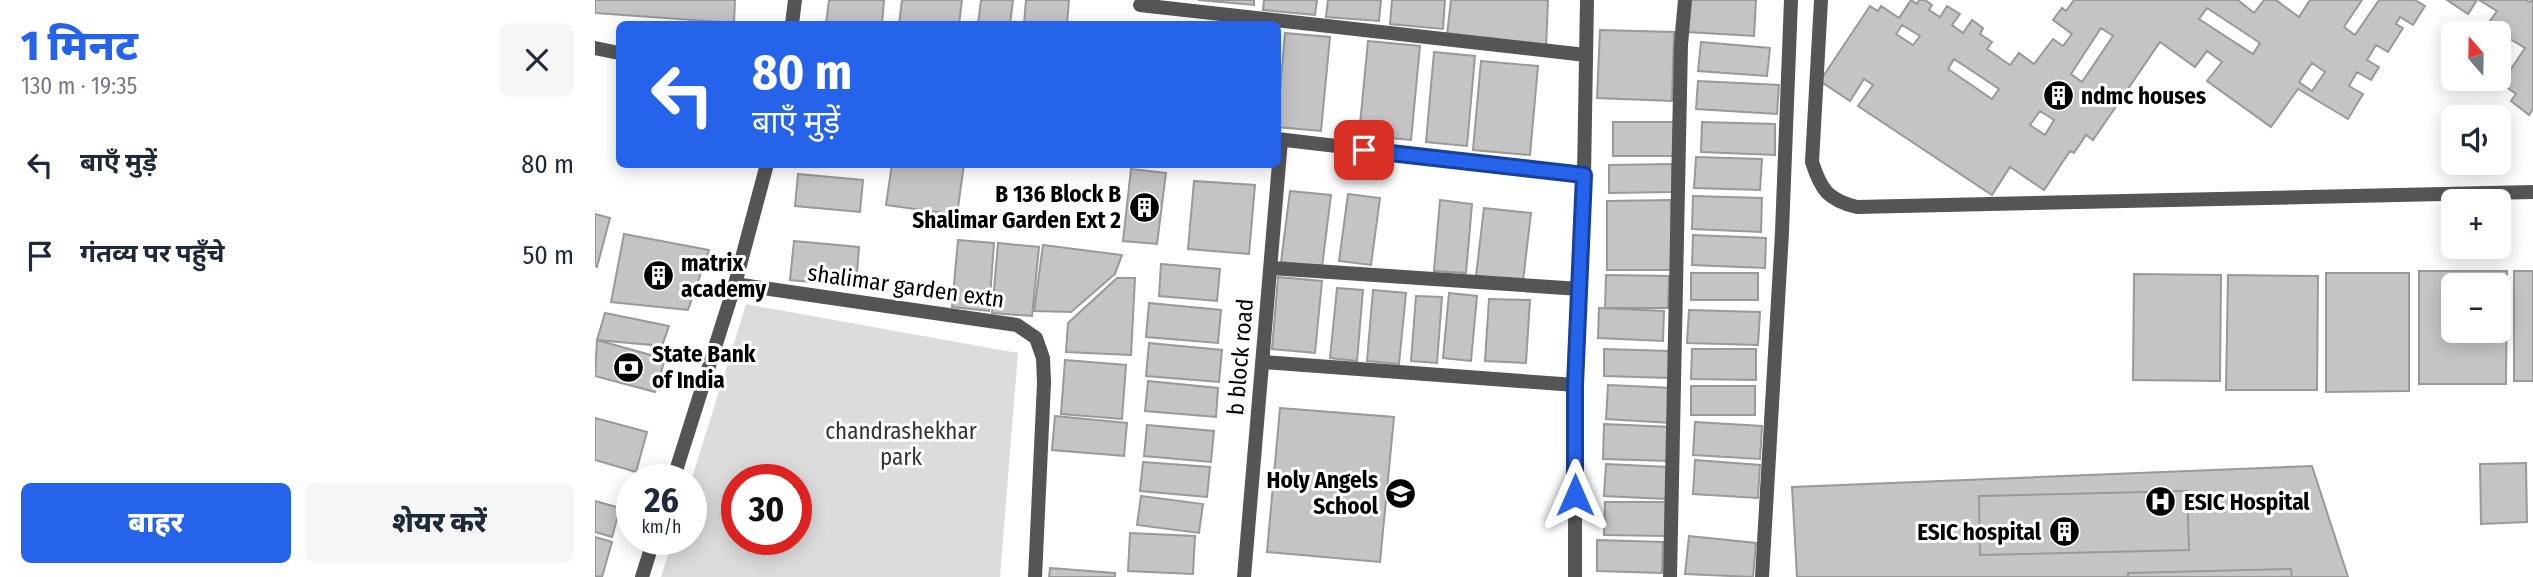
<!DOCTYPE html>
<html lang="hi">
<head>
<meta charset="utf-8">
<style>
  body { margin:0; font-family:"Fira Sans Condensed","Noto Sans Devanagari",sans-serif; background:#f6f6f7; color:#1f2937; height:100vh; display:flex; flex-direction:column; font-size:26px; white-space:nowrap }
  * { box-sizing:border-box; margin:0 }
  p { font-size:23px; color:#747a83 }
  .icon { flex:none; width:38px; height:38px; fill:none; stroke:currentColor; stroke-width:2; stroke-linecap:round; stroke-linejoin:round }
  .map { position:relative; flex:1; overflow:hidden }
  .panel { display:flex; flex-direction:column; background:#fff; width:595px }
  .panel>* { flex:none }
  .hud { position:absolute; left:21px; top:21px; width:665px; height:147px; border-radius:10px; box-shadow:0 4px 18px #0003; background:#2563eb; color:#fff; overflow:hidden }
  .needle { width:46px; rotate:340deg }
  .controls { position:absolute; left:1846px; top:21px; display:grid; gap:14px }
  .controls a { display:grid; place-items:center; width:70px; height:70px; border-radius:10px; background:#fff; box-shadow:0 4px 18px #0003; font-size:35px }
  .speed { position:absolute; left:21px; top:464px; display:flex; gap:14px; font-size:35px; font-weight:700; text-align:center }
  .speed>* { display:grid; place-content:center; width:91px; height:91px; border-radius:50%; background:#fff; box-shadow:0 4px 18px #0003; line-height:1 }
  .speed small { font-size:18px; font-weight:400 }
  .speed .limit { border:10px solid #d22; background:#fff; color:#111 }
  .pin { position:absolute; display:grid; place-items:center; width:60px; height:60px; color:#fff; margin:-30px; border-radius:14px; box-shadow:0 4px 10px #0006 }
  .me { position:absolute; width:77px; margin:-38px; rotate:0deg; stroke-linejoin:round; filter:drop-shadow(0 0 5px #0008) }
  .turn { display:flex; align-items:center; gap:24px; height:147px; padding:0 21px; font-size:32px }
  .turn .icon { width:91px; height:91px; stroke-width:2.5 }
  .turn b { display:block; font-size:49px; line-height:60px }
  .round { display:grid; place-items:center; flex:none; width:74px; height:74px; border-radius:10px; background:#f6f6f7 }
  .head { display:flex; align-items:center; justify-content:space-between; height:119px; padding:0 21px }
  h1 { font-size:42px; font-weight:800; line-height:52px; color:#2563eb }
  .primary-button { display:flex; gap:14px; margin-top:auto; padding:14px 21px }
  .primary-button a { flex:1; height:80px; border-radius:10px; background:#2563eb; color:#fff; font-size:28px; font-weight:800; line-height:80px; text-align:center }
  .primary-button a+a { background:#f6f6f7; color:#1f2937 }
  ul { padding:0; list-style:none }
  li { display:flex; align-items:center; gap:21px; height:91px; padding:0 21px }
  li div { flex:1 }
  li b { display:block; font-size:26px }
  li em { font-style:normal }
  main { display:flex; flex:1; min-height:0 }
  .map>svg:first-child { display:block }
  .green { fill:#dcdcdc; fill-rule:evenodd }
  .building { fill:#c4c4c4; stroke:#999; stroke-width:2; fill-rule:evenodd }
  .lines { fill:none; stroke-linecap:round; stroke-linejoin:round }
  .street { stroke:#555; stroke-width:14 }
  .route-casing { stroke:#184099; stroke-width:18 }
  .route { stroke:#2563eb; stroke-width:12 }
  .labels { text-anchor:middle; dominant-baseline:central; stroke-width:6; stroke-linejoin:round; paint-order:stroke }
  .poi-label { font-size:23px; font-weight:bold; fill:#000; stroke:#fff; text-anchor:start }
  .street-label { font-size:23px; fill:#000; stroke:#fff }
  .park-label { font-size:23px; fill:#333; stroke:#fff }
</style>
</head>
<body>
<main>
<section class="panel">
<div class="head"><div><h1>1 मिनट</h1><p>130 m · 19:35</p></div><a class="round"><svg class="icon" aria-label="close" viewBox="0 0 24 24"><path d="M6 6l12 12M18 6L6 18"/></svg></a></div>
<ul>
<li><svg class="icon" aria-label="left" viewBox="0 0 24 24"><path d="M17 20v-9H6M10 6l-5 5 5 5"/></svg><div><b>बाएँ मुड़ें</b></div><em>80 m</em></li>
<li><svg class="icon" aria-label="arrive" viewBox="0 0 24 24"><path d="M6 21V4h12l-3 4 3 4H6"/></svg><div><b>गंतव्य पर पहुँचे</b></div><em>50 m</em></li>
</ul>
<div class="primary-button"><a>बाहर</a><a>शेयर करें</a></div>
</section>
<div class="map">
<svg width="1938" height="577" viewBox="0 0 1938 577">
  <rect width="100%" height="100%" fill="#fff"/>
  <path class="green" d="M151,304L423,353L405,577H66L78,539H96V481ZM142,480H201V539H142Z"/>
  <g class="building">
    <path d="M0,0H140L139,23L0,13Z"/>
    <path d="M234,0H289L287,24H231Z"/>
    <path d="M307,0H367L364,24H304Z"/>
    <path d="M386,0H418L415,24H383Z"/>
    <path d="M431,0H474L472,24H429Z"/>
    <path d="M603,0H659V5Z"/>
    <path d="M669,0H722L720,15L668,10Z"/>
    <path d="M733,0H786L784,21L731,17Z"/>
    <path d="M797,0H850L848,29L795,24Z"/>
    <path d="M856,0H953L951,48L852,35Z"/>
    <path d="M1093,0H1161L1159,36L1092,32Z"/>
    <path d="M1316,0L1322,4L1324,0H1330L1337,5L1334,10L1345,17L1352,6L1365,14L1357,25L1368,33L1377,20L1388,28L1385,34L1397,42L1392,49L1415,65L1424,53L1439,64L1458,39L1468,46L1477,34L1458,20L1467,8L1471,11L1479,0H1643L1659,13L1669,0H1681L1704,17L1715,0H1767L1749,27L1760,35L1784,0H1820L1830,6L1818,25L1805,17L1801,24L1808,28L1793,52L1781,45L1772,60L1784,67L1776,80L1762,72L1754,86L1768,94L1753,119L1703,89L1676,127L1612,81L1627,62L1612,51L1600,67L1565,42L1498,140L1491,135L1479,153L1475,151L1449,190L1415,167L1397,195L1263,106L1278,85L1269,79L1255,101L1225,81L1275,6L1283,11L1286,6L1304,18ZM1612,8L1665,43L1658,54L1604,19ZM1307,25L1325,36L1318,45L1301,34ZM1506,28L1518,36L1487,82L1476,74ZM1359,59L1404,89L1397,99L1353,69ZM1717,63L1730,72L1717,91L1704,82ZM1445,111L1459,120L1450,135L1435,125Z"/>
    <path d="M1852,0H1882L1873,14Z"/>
    <path d="M1884,0H1931L1934,2L1938,0V109L1934,115L1916,101L1921,94L1902,80L1912,66L1916,69L1930,48L1892,25L1902,11Z"/>
    <path d="M1005,30L1079,32L1077,101L1002,98Z"/>
    <path d="M690,33L735,37L726,131L682,127Z"/>
    <path d="M773,41L825,46L816,140L764,135Z"/>
    <path d="M1106,42L1175,48L1172,76L1103,71Z"/>
    <path d="M839,52L880,56L872,146L831,142Z"/>
    <path d="M886,61L943,66L935,155L878,150Z"/>
    <path d="M1103,81L1184,85L1182,114L1101,109Z"/>
    <rect x="1018" y="122" width="64" height="34"/>
    <path d="M1107,122L1180,124V155L1106,152Z"/>
    <path d="M1101,157L1167,159L1165,190L1099,188Z"/>
    <path d="M297,164H369L362,215L291,205Z"/>
    <path d="M1077,164L1078,192L1014,193V165Z"/>
    <path d="M536,169L571,173L562,244L528,241Z"/>
    <path d="M203,174L268,180L265,212L200,206Z"/>
    <path d="M599,181L660,185L654,254L593,249Z"/>
    <path d="M695,191L736,195L727,267L686,262Z"/>
    <path d="M753,194L785,198L776,265L744,261Z"/>
    <path d="M1098,196L1167,198L1166,232L1097,229Z"/>
    <path d="M845,200L877,204L871,273L839,271Z"/>
    <path d="M1076,200V270H1012V201Z"/>
    <path d="M889,208L936,213L928,281L881,276Z"/>
    <path d="M0,214L15,218L2,267L0,266Z"/>
    <path d="M29,234L114,250L93,310L16,302Z"/>
    <path d="M1098,235L1171,238L1170,268L1097,265Z"/>
    <path d="M363,240L399,243L394,311L357,307Z"/>
    <path d="M199,241L264,247L261,286L195,280Z"/>
    <path d="M403,243L444,247L437,316L397,313Z"/>
    <path d="M448,245L527,255L520,274L476,312L439,311Z"/>
    <path d="M566,264L625,269L622,301L564,296Z"/>
    <path d="M1824,271H1912L1911,384H1824ZM1858,285H1904V331H1858Z"/>
    <rect x="1919" y="271" width="19" height="110"/>
    <rect x="1096" y="273" width="67" height="27"/>
    <path d="M1731,273H1814V391L1731,392Z"/>
    <path d="M1539,274L1626,275L1625,381L1538,380Z"/>
    <path d="M1011,275L1074,276L1073,308H1010Z"/>
    <path d="M1633,275L1723,276L1722,390H1631Z"/>
    <path d="M683,277L727,281L720,353L677,349Z"/>
    <path d="M522,278H540L536,355L471,352L473,323Z"/>
    <path d="M742,288L768,290L762,361L735,358Z"/>
    <path d="M778,290L811,293L804,364L772,361Z"/>
    <path d="M854,293L882,296L876,361L848,358Z"/>
    <path d="M821,296L847,297L842,363L816,361Z"/>
    <path d="M894,299L935,300L931,363L890,361Z"/>
    <path d="M554,303L626,310L623,343L551,337Z"/>
    <path d="M1004,308L1069,311L1068,341L1003,338Z"/>
    <path d="M1094,310L1165,312L1163,345L1092,343Z"/>
    <path d="M10,313L74,326L67,346L2,340Z"/>
    <path d="M2,340L70,359L60,392L0,376Z"/>
    <path d="M554,343L627,350L624,382L551,376Z"/>
    <path d="M1009,349L1075,351V378L1009,376Z"/>
    <path d="M1097,349H1161V380L1096,379Z"/>
    <path d="M470,360L531,365L527,419L466,414Z"/>
    <path d="M553,381L623,388L621,417L550,411Z"/>
    <path d="M1013,385L1078,388L1076,423L1011,419Z"/>
    <rect x="1096" y="386" width="64" height="29"/>
    <path d="M685,408L799,417L785,562L672,552Z"/>
    <path d="M460,416L532,423L529,456L457,450Z"/>
    <path d="M0,418L52,432L41,472L0,460Z"/>
    <path d="M1100,422L1167,426L1165,459L1098,455Z"/>
    <path d="M1009,424L1076,427L1074,461L1008,459Z"/>
    <path d="M552,425L619,431L616,462L549,456Z"/>
    <path d="M1100,460L1165,465L1163,498L1098,494Z"/>
    <path d="M548,462L615,467L612,497L545,491Z"/>
    <path d="M1931,463L1932,522L1886,524L1885,464Z"/>
    <path d="M1011,464L1073,467L1071,499L1009,496Z"/>
    <path d="M1717,466L1753,577H1202L1197,487Z"/>
    <path d="M1592,491L1594,550L1385,555L1384,496Z"/>
    <path d="M546,496L608,504L604,533L542,525Z"/>
    <path d="M0,501L25,508L17,537L0,532Z"/>
    <path d="M1010,502H1071V536L1009,535Z"/>
    <path d="M535,533L600,536L598,574L533,571Z"/>
    <path d="M1094,536L1161,543L1158,577L1090,574Z"/>
    <path d="M0,537L17,542L7,577L0,576Z"/>
    <path d="M1002,540L1068,542L1067,573L1002,571Z"/>
    <path d="M455,568L520,573V577H454Z"/>
    <path d="M1696,569L1697,577H1533V573Z"/>
  </g>
  <g class="lines">
    <g class="street">
      <path d="M1226,0L1217,162C1226,190 1233,200 1262,207L1938,192"/>
      <path d="M545,5L991,55"/>
      <path d="M197,24L200,0"/>
      <path d="M0,48L24,53"/>
      <path d="M682,139L989,175"/>
      <path d="M676,268L985,289"/>
      <path d="M140,284L422,325L441,338L448,358L449,383L440,577"/>
      <path d="M668,362L980,385"/>
      <path d="M78,480L140,284L172,164"/>
      <path d="M47,577L59,539"/>
      <path d="M649,577L686,140"/>
      <path d="M980,577V385L989,175L992,0"/>
      <path d="M1075,577L1086,44L1090,0"/>
      <path d="M1167,577L1187,232L1196,0"/>
    </g>
  </g>
  <g class="lines">
    <defs>
      <path id="route" d="M769,150L989,175L980,385V495"/>
    </defs>
    <use href="#route" class="route-casing"/>
    <use href="#route" class="route"/>
  </g>
  <defs>
    <symbol id="building-disc" viewBox="-11 -11 22 22"><circle r="9.5" fill="#000" stroke="#fff"/><path d="M-4-6H4V6H1V3H-1V6H-4ZM-2.5-4.3h1.7v1.8h-1.7ZM.8-4.3h1.7v1.8H.8ZM-2.5-1h1.7V.8h-1.7ZM.8-1h1.7V.8H.8Z" fill="#fff"/></symbol>
    <symbol id="bank-disc" viewBox="-11 -11 22 22"><circle r="9.5" fill="#000" stroke="#fff"/><path d="M-6-4H6V4H-6ZM0-2.3a2.3 2.3 0 1 0 0 4.6a2.3 2.3 0 1 0 0-4.6Z" fill="#fff"/></symbol>
    <symbol id="school-disc" viewBox="-11 -11 22 22"><circle r="9.5" fill="#000" stroke="#fff"/><path d="M0-5L7-2L0 1L-7-2ZM-4 1L0 2.5L4 1V4Q0 6-4 4Z" fill="#fff"/></symbol>
    <symbol id="hospital-disc" viewBox="-11 -11 22 22"><circle r="9.5" fill="#000" stroke="#fff"/><path d="M-5-5h3v3.5h4V-5h3V5h-3V1.5h-4V5h-3Z" fill="#fff"/></symbol>
  </defs>
  <g fill-rule="evenodd">
    <use href="#building-disc" x="1446" y="78" width="35" height="35"/>
    <use href="#building-disc" x="532" y="190" width="35" height="35"/>
    <use href="#building-disc" x="46" y="258" width="35" height="35"/>
    <use href="#bank-disc" x="16" y="350" width="35" height="35"/>
    <use href="#school-disc" x="788" y="476" width="35" height="35"/>
    <use href="#hospital-disc" x="1548" y="484" width="35" height="35"/>
    <use href="#building-disc" x="1452" y="514" width="35" height="35"/>
  </g>
  <g class="labels">
    <g class="poi-label">
      <text x="1486" y="96">ndmc houses</text>
      <text x="526" y="194" text-anchor="end">B 136 Block B<tspan x="526" dy="26">Shalimar Garden Ext 2</tspan></text>
      <text x="86" y="263">matrix<tspan x="86" dy="26">academy</tspan></text>
      <text x="57" y="354">State Bank<tspan x="57" dy="26">of India</tspan></text>
      <text x="783" y="480" text-anchor="end">Holy Angels<tspan x="783" dy="26">School</tspan></text>
      <text x="1589" y="502">ESIC Hospital</text>
      <text x="1446" y="532" text-anchor="end">ESIC hospital</text>
    </g>
    <g class="street-label">
      <text transform="translate(311 286) rotate(8)">shalimar garden extn</text>
      <text transform="translate(645 357) rotate(-85)">b block road</text>
    </g>
    <g class="park-label">
      <text x="306" y="431">chandrashekhar<tspan x="306" dy="26">park</tspan></text>
    </g>
  </g>
</svg>
<div class="controls">
<a><svg class="needle" viewBox="-14 -14 28 28"><path d="M0-13l5 13h-10z" fill="#e53935"/><path d="M0 13l5-13h-10z" fill="#747a83"/></svg></a>
<a><svg class="icon" aria-label="sound" viewBox="0 0 24 24"><path d="M4 9h4l5-4v14l-5-4H4zM17 9q2 3 0 6"/></svg></a>
<a>+</a>
<a>−</a>
</div>
<div class="speed"><div>26<small>km/h</small></div><div class="limit">30</div></div>
<div class="pin" style="left:769px;top:150px;background:#d93025"><svg class="icon" aria-label="arrive" viewBox="0 0 24 24"><path d="M6 21V4h12l-3 4 3 4H6"/></svg></div>
<svg class="me" style="left:980px;top:495px" viewBox="-20 -20 40 40"><path d="M0-17L14 15 0 8-14 15z" fill="#2563eb" stroke="#fff" stroke-width="4"/></svg>
<div class="hud">
<div class="turn"><svg class="icon" aria-label="left" viewBox="0 0 24 24"><path d="M17 20v-9H6M10 6l-5 5 5 5"/></svg><div><b>80 m</b>बाएँ मुड़ें</div></div>
</div>
</div>
</main>
</body>
</html>
